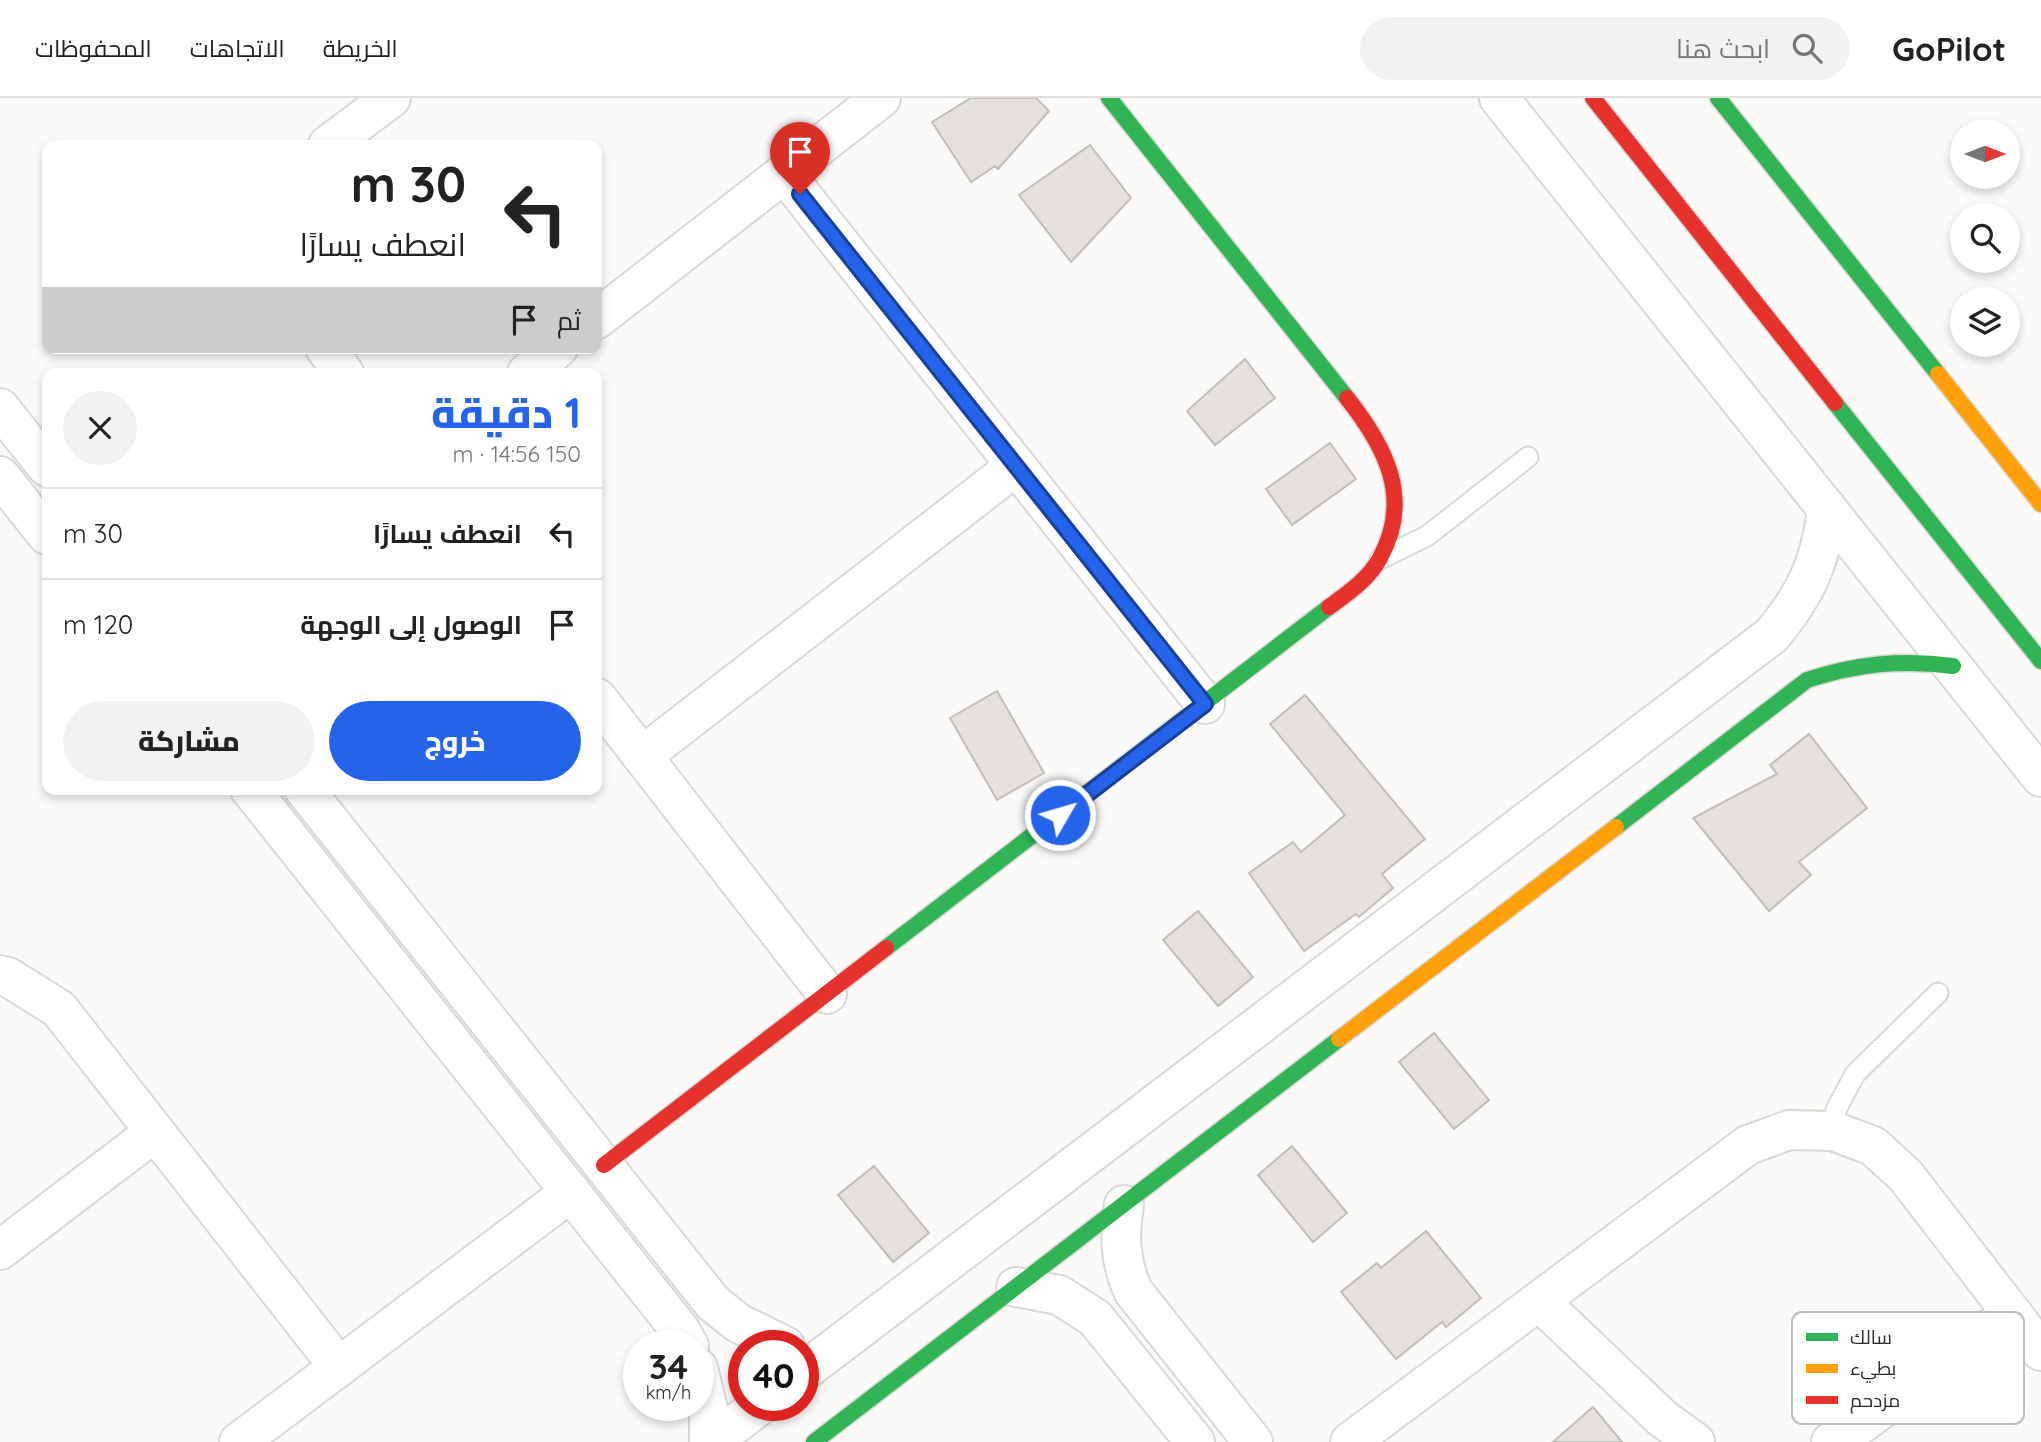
<!DOCTYPE html>
<html lang="ar">
<head>
<meta charset="utf-8">
<style>
  body { margin:0; font-family:Quicksand,Cairo,sans-serif; background:#f2f2f2; color:#222; direction:rtl; height:100vh; display:flex; flex-direction:column; font-size:26px; white-space:nowrap }
  * { box-sizing:border-box; margin:0 }
  p { font-size:23px; color:#767676 }
  .icon { flex:none; width:38px; height:38px; fill:none; stroke:currentColor; stroke-width:2; stroke-linecap:round; stroke-linejoin:round }
  .map { position:relative; flex:1; overflow:hidden; direction:ltr }
  .panel { position:absolute; left:42px; top:270px; width:560px; height:427px; display:flex; flex-direction:column; background:#fff; border-radius:14px; box-shadow:0 4px 10px #0003; direction:rtl }
  .panel>* { flex:none }
  .banner { position:absolute; left:42px; top:42px; width:560px; height:214px; border-radius:14px; box-shadow:0 4px 10px #0003; direction:rtl; background:#fff; color:#222; overflow:hidden }
  .needle { width:46px; rotate:90deg }
  .buttons { position:absolute; left:1950px; top:21px; display:grid; gap:14px }
  .buttons a { display:grid; place-items:center; width:70px; height:70px; border-radius:50%; background:#fff; box-shadow:0 4px 10px #0003; font-size:35px }
  .speed { position:absolute; left:623px; top:1232px; display:flex; gap:14px; font-size:35px; font-weight:700; text-align:center }
  .speed>* { display:grid; place-content:center; width:91px; height:91px; border-radius:50%; background:#fff; box-shadow:0 4px 10px #0003; line-height:1 }
  .speed small { font-size:18px; font-weight:400 }
  .speed .limit { border:10px solid #d22; background:#fff; color:#111 }
  .pin { position:absolute; display:grid; place-items:center; width:60px; height:60px; color:#fff; margin:-72px -30px; border-radius:50% 50% 50% 0; rotate:-45deg; box-shadow:0 0 7px #0007 }
  .pin .icon { rotate:45deg }
  .me { position:absolute; width:77px; margin:-38px; rotate:52deg; stroke-linejoin:round; filter:drop-shadow(0 0 5px #0008) }
  .turn { display:flex; align-items:center; gap:24px; height:147px; padding:0 21px; font-size:32px }
  .turn .icon { width:91px; height:91px; stroke-width:2.5 }
  .turn b { display:block; font-size:49px; line-height:60px }
  .then { display:flex; align-items:center; height:66px; padding:0 21px; background:#0003; gap:14px; font-size:26px }
  .round { display:grid; place-items:center; flex:none; width:74px; height:74px; border-radius:37px; background:#f2f2f2 }
  .summary { display:flex; align-items:center; justify-content:space-between; height:119px; padding:0 21px }
  h1 { font-size:42px; font-weight:800; line-height:52px; color:#2563eb }
  .action { display:flex; gap:14px; margin-top:auto; padding:14px 21px }
  .action a { flex:1; height:80px; border-radius:42px; background:#2563eb; color:#fff; font-size:28px; font-weight:800; line-height:80px; text-align:center }
  .action a+a { background:#f2f2f2; color:#222 }
  ul { padding:0; list-style:none }
  li { display:flex; align-items:center; gap:21px; height:91px; padding:0 21px; border-top:2px solid #e0e0e0 }
  li div { flex:1 }
  li b { display:block; font-size:26px }
  li em { font-style:normal }
  header { display:flex; align-items:center; gap:42px; box-sizing:border-box; height:98px; padding:0 35px; background:#fff; border-bottom:2px solid #e0e0e0 }
  header strong { font-size:33px }
  nav { display:flex; gap:38px; margin-inline-start:auto; font-size:24px }
  .search { width:490px; height:63px; background:#f2f2f2; display:flex; align-items:center; gap:18px; box-sizing:border-box; padding:0 24px; border-radius:38px; color:#767676; font-size:26px }
  .map>svg:first-child { display:block }
  .building { fill:#e4e1de; stroke:#c0beba; stroke-width:2 }
  .lines { fill:none; stroke-linecap:round; stroke-linejoin:round }
  .lane-casing { stroke:#dad7d4; stroke-width:23 }
  .street-casing { stroke:#dad7d4; stroke-width:42 }
  .fast-casing { stroke:#dad7d4; stroke-width:19 }
  .slow-casing { stroke:#dad7d4; stroke-width:19 }
  .jam-casing { stroke:#dad7d4; stroke-width:19 }
  .lane { stroke:#fffefe; stroke-width:19 }
  .street { stroke:#fffefe; stroke-width:38 }
  .fast { stroke:#30b455; stroke-width:16 }
  .slow { stroke:#ff9f0a; stroke-width:16 }
  .jam { stroke:#e5322d; stroke-width:16 }
  .route-casing { stroke:#184099; stroke-width:18 }
  .route { stroke:#2563eb; stroke-width:12 }
  .key { fill:#fff; stroke:#c0bebd; stroke-width:2 }
  .key-label { font-size:19px; fill:#2c2824 }
</style>
</head>
<body>
<header>
<strong>GoPilot</strong>
<div class="search"><svg class="icon" aria-label="search" viewBox="0 0 24 24"><circle cx="10" cy="10" r="6"/><path d="M15 15l6 6"/></svg>ابحث هنا</div>
<nav><a>الخريطة</a><a>الاتجاهات</a><a>المحفوظات</a></nav>
</header>
<div class="map">
<svg width="2041" height="1344" viewBox="0 0 2041 1344">
  <rect width="100%" height="100%" fill="#fcfaf8"/>
  <g class="building">
    <path d="M971,0H1036L1049,13L998,71L995,68L971,84L932,24Z"/>
    <path d="M1090,47L1131,100L1071,164L1019,97Z"/>
    <path d="M1245,261L1275,300L1215,347L1187,313Z"/>
    <path d="M1330,345L1356,381L1292,427L1266,391Z"/>
    <path d="M997,593L1044,675L997,702L950,620Z"/>
    <path d="M1305,597L1425,741L1382,776L1393,790L1359,819L1356,816L1304,853L1249,775L1293,744L1301,754L1345,717L1270,626Z"/>
    <path d="M1809,636L1867,710L1799,764L1811,777L1769,813L1693,720L1777,676L1770,667Z"/>
    <path d="M1198,813L1253,879L1218,908L1163,842Z"/>
    <path d="M1434,935L1489,1002L1454,1031L1399,964Z"/>
    <path d="M1292,1048L1347,1115L1313,1144L1258,1077Z"/>
    <path d="M874,1068L929,1135L893,1164L838,1097Z"/>
    <path d="M1426,1133L1481,1200L1446,1229L1442,1224L1396,1261L1341,1194L1377,1165L1381,1170Z"/>
    <path d="M1593,1309L1622,1344H1553Z"/>
  </g>
  <g class="lines">
    <defs>
      <g id="lane">
        <path d="M1380,461L1427,438L1528,359"/>
        <path d="M1833,1033L1836,1012L1855,976L1938,895"/>
      </g>
      <g id="street">
        <path d="M1499,0L2041,679"/>
        <path d="M328,47L391,0"/>
        <path d="M784,75L1205,606"/>
        <path d="M597,221L881,0"/>
        <path d="M325,250L344,275"/>
        <path d="M527,275L558,250"/>
        <path d="M0,310L47,369"/>
        <path d="M0,378L47,437"/>
        <path d="M597,600L827,896"/>
        <path d="M642,658L1016,368"/>
        <path d="M250,691L680,1232L689,1248"/>
        <path d="M304,691L713,1205L738,1225L785,1248"/>
        <path d="M0,877L8,879L59,911L339,1269"/>
        <path d="M1124,1107C1119,1139 1120,1163 1133,1193L1253,1344"/>
        <path d="M0,1152L155,1034"/>
        <path d="M1016,1189L1059,1197L1095,1220L1195,1344"/>
        <path d="M1539,1203L1662,1320L1695,1344"/>
        <path d="M698,1270L709,1316V1344"/>
        <path d="M803,1274L1772,537C1806,496 1821,464 1827,410"/>
        <path d="M239,1344L571,1094"/>
        <path d="M712,1344L760,1307"/>
        <path d="M1350,1344L1748,1047L1789,1032L1833,1033L1873,1048L1905,1077L2041,1253"/>
        <path d="M1831,1344L1850,1334L2012,1215"/>
      </g>
      <g id="fast">
        <path d="M1109,0L1347,300"/>
        <path d="M1718,0L1938,276"/>
        <path d="M1835,305L2041,563"/>
        <path d="M1616,729L1807,582C1856,566 1901,561 1953,568"/>
        <path d="M886,850L1329,509"/>
        <path d="M814,1344L1339,941"/>
      </g>
      <g id="slow">
        <path d="M1938,276L2041,406"/>
        <path d="M1339,941L1616,729"/>
      </g>
      <g id="jam">
        <path d="M1593,0L1835,305"/>
        <path d="M1329,509C1347,496 1369,481 1380,460C1413,400 1385,348 1347,300"/>
        <path d="M604,1067L886,850"/>
      </g>
    </defs>
    <use href="#lane" class="lane-casing"/>
    <use href="#street" class="street-casing"/>
    <use href="#fast" class="fast-casing"/>
    <use href="#slow" class="slow-casing"/>
    <use href="#jam" class="jam-casing"/>
    <use href="#lane" class="lane"/>
    <use href="#street" class="street"/>
    <use href="#fast" class="fast"/>
    <use href="#slow" class="slow"/>
    <use href="#jam" class="jam"/>
  </g>
  <g class="lines">
    <defs>
      <path id="route" d="M800,96L1205,606L1060,717"/>
    </defs>
    <use href="#route" class="route-casing"/>
    <use href="#route" class="route"/>
  </g>
  <rect x="1792" y="1214" width="232" height="112" rx="10" class="key"/>
  <rect x="1806" y="1235" width="32" height="8" fill="#30b455"/>
  <rect x="1806" y="1266" width="32" height="9" fill="#ff9f0a"/>
  <rect x="1806" y="1298" width="32" height="8" fill="#e5322d"/>
  <g class="key-label">
    <text x="1850" y="1246">سالك</text>
    <text x="1850" y="1277">بطيء</text>
    <text x="1850" y="1309">مزدحم</text>
  </g>
</svg>
<div class="buttons">
<a><svg class="needle" viewBox="-14 -14 28 28"><path d="M0-13l5 13h-10z" fill="#e53935"/><path d="M0 13l5-13h-10z" fill="#767676"/></svg></a>
<a><svg class="icon" aria-label="search" viewBox="0 0 24 24"><circle cx="10" cy="10" r="6"/><path d="M15 15l6 6"/></svg></a>
<a><svg class="icon" aria-label="layers" viewBox="0 0 24 24"><path d="M12 4l9 5-9 5-9-5zM3 14l9 5 9-5"/></svg></a>
</div>
<div class="speed"><div>34<small>km/h</small></div><div class="limit">40</div></div>
<div class="pin" style="left:800px;top:96px;background:#d93025"><svg class="icon" aria-label="arrive" viewBox="0 0 24 24"><path d="M6 21V4h12l-3 4 3 4H6"/></svg></div>
<svg class="me" style="left:1060px;top:717px" viewBox="-20 -20 40 40"><circle r="17" fill="#2563eb" stroke="#fff" stroke-width="3"/><path d="M0-11L8 9 0 5-8 9z" fill="#fff"/></svg>
<div class="banner">
<div class="turn"><svg class="icon" aria-label="left" viewBox="0 0 24 24"><path d="M17 20v-9H6M10 6l-5 5 5 5"/></svg><div><b>30 m</b>انعطف يسارًا</div></div>
<div class="then">ثم<svg class="icon" aria-label="arrive" viewBox="0 0 24 24"><path d="M6 21V4h12l-3 4 3 4H6"/></svg></div>
</div>
<section class="panel">
<div class="summary"><div><h1>1 دقيقة</h1><p>150 m · 14:56</p></div><a class="round"><svg class="icon" aria-label="close" viewBox="0 0 24 24"><path d="M6 6l12 12M18 6L6 18"/></svg></a></div>
<ul>
<li><svg class="icon" aria-label="left" viewBox="0 0 24 24"><path d="M17 20v-9H6M10 6l-5 5 5 5"/></svg><div><b>انعطف يسارًا</b></div><em>30 m</em></li>
<li><svg class="icon" aria-label="arrive" viewBox="0 0 24 24"><path d="M6 21V4h12l-3 4 3 4H6"/></svg><div><b>الوصول إلى الوجهة</b></div><em>120 m</em></li>
</ul>
<div class="action"><a>خروج</a><a>مشاركة</a></div>
</section>
</div>
</body>
</html>
